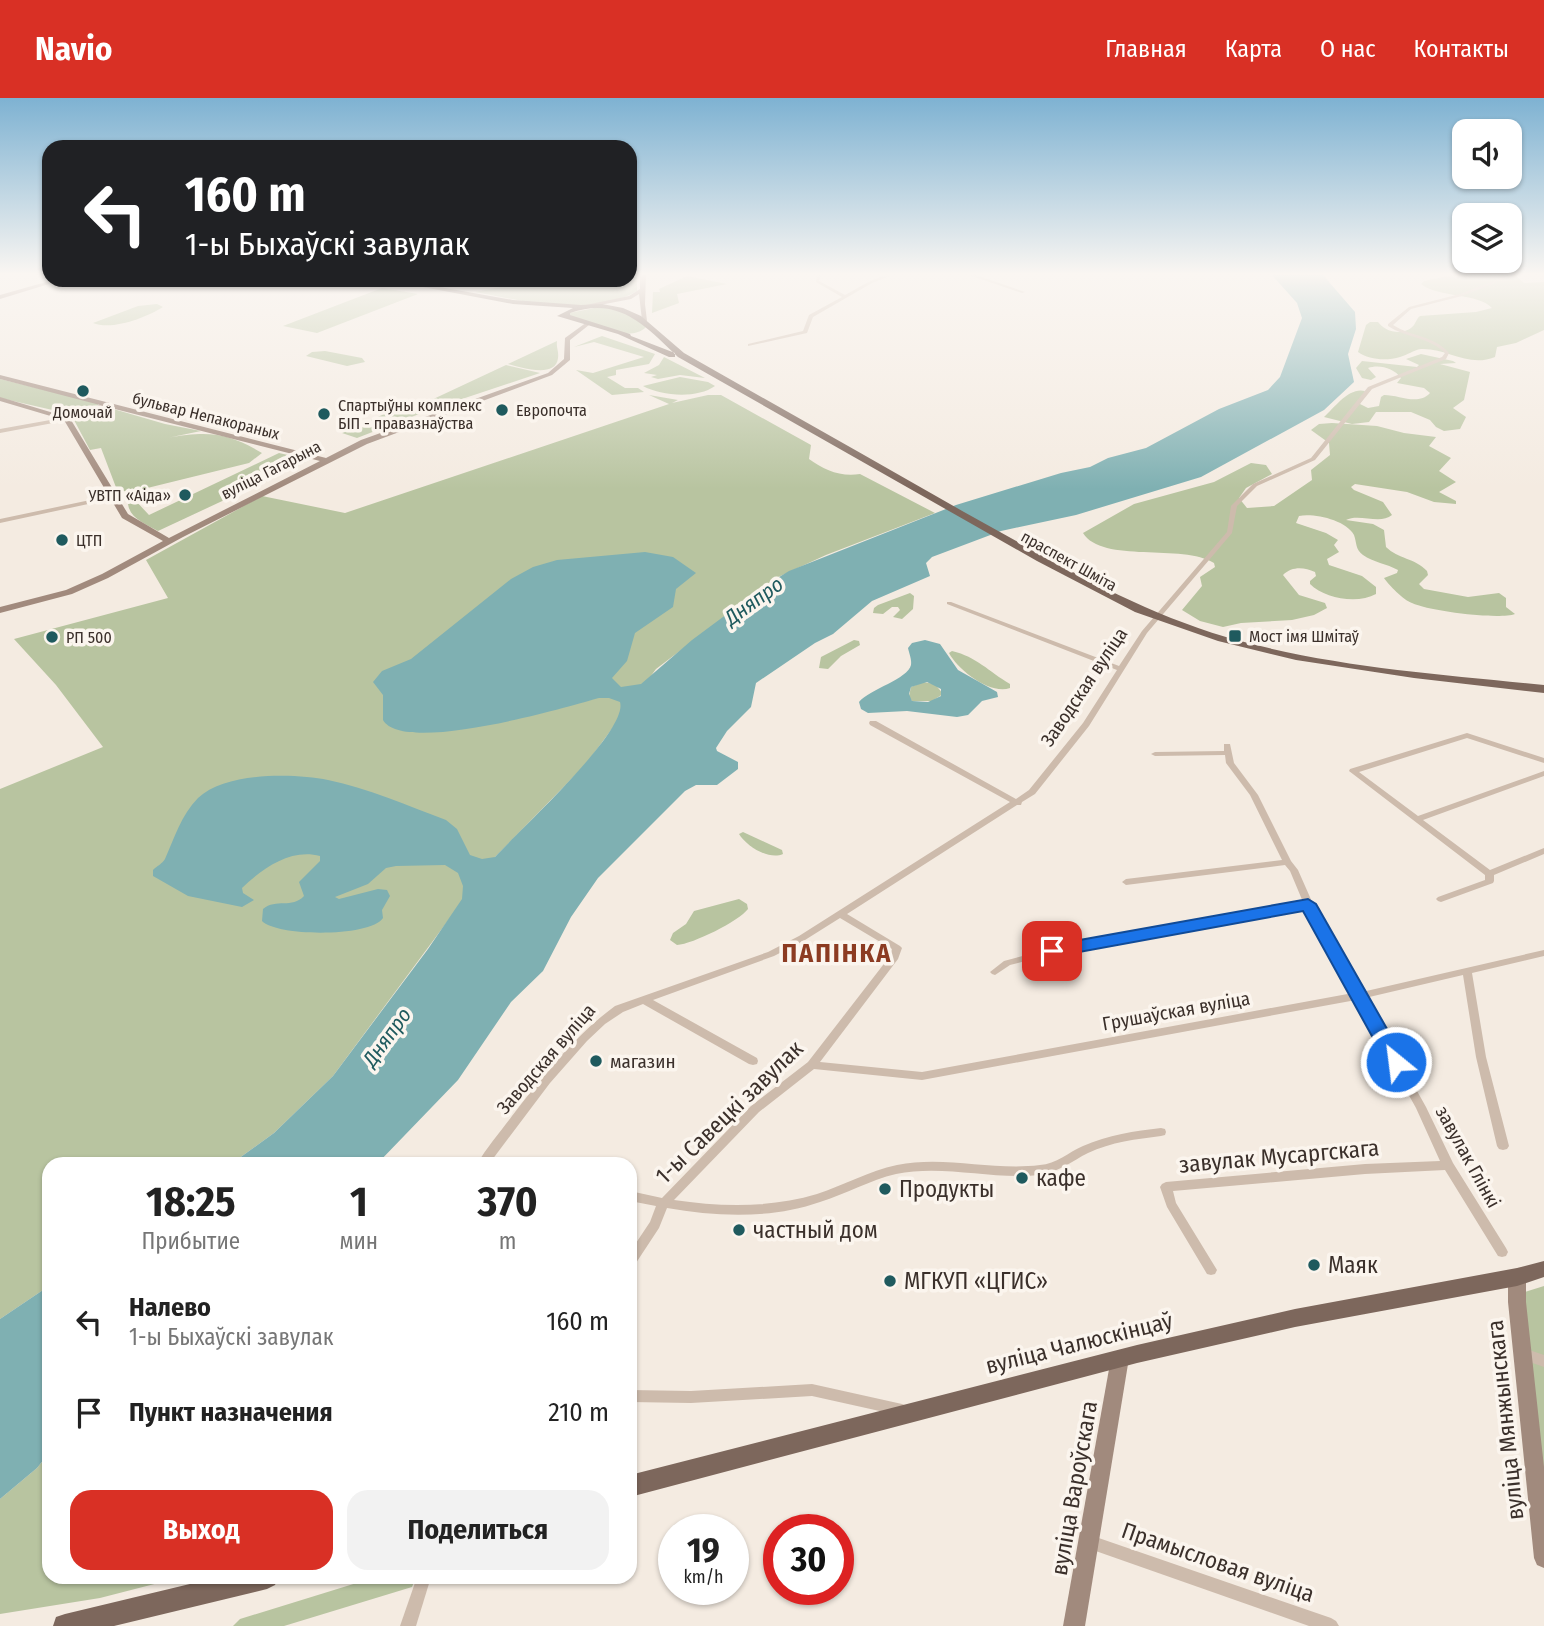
<!DOCTYPE html>
<html lang="ru">
<head>
<meta charset="utf-8">
<style>
  body { margin:0; font-family:"Fira Sans Condensed",sans-serif; background:#f2f2f2; color:#222; height:100vh; display:flex; flex-direction:column; font-size:26px; white-space:nowrap }
  * { box-sizing:border-box; margin:0 }
  p { font-size:23px; color:#767676 }
  .icon { flex:none; width:38px; height:38px; fill:none; stroke:currentColor; stroke-width:2; stroke-linecap:round; stroke-linejoin:round }
  .map { position:relative; flex:1; overflow:hidden }
  .panel { position:absolute; left:42px; top:1059px; width:595px; height:427px; display:flex; flex-direction:column; background:#fff; border-radius:21px; box-shadow:0 2px 5px #0004 }
  .panel>* { flex:none }
  .guide { position:absolute; left:42px; top:42px; width:595px; height:147px; border-radius:21px; box-shadow:0 2px 5px #0004; background:#202124; color:#fff; overflow:hidden }
  .controls { position:absolute; left:1452px; top:21px; display:grid; gap:14px }
  .controls a { display:grid; place-items:center; width:70px; height:70px; border-radius:14px; background:#fff; box-shadow:0 2px 5px #0004; font-size:35px }
  .speed { position:absolute; left:658px; top:1416px; display:flex; gap:14px; font-size:35px; font-weight:700; text-align:center }
  .speed>* { display:grid; place-content:center; width:91px; height:91px; border-radius:50%; background:#fff; box-shadow:0 2px 5px #0004; line-height:1 }
  .speed small { font-size:18px; font-weight:400 }
  .speed .limit { border:10px solid #d22; background:#fff; color:#111 }
  .pin { position:absolute; display:grid; place-items:center; width:60px; height:60px; color:#fff; margin:-30px; border-radius:14px; box-shadow:0 4px 10px #0006 }
  .me { position:absolute; width:77px; margin:-38px; rotate:331deg; stroke-linejoin:round; filter:drop-shadow(0 0 5px #0008) }
  .turn { display:flex; align-items:center; gap:24px; height:147px; padding:0 28px; font-size:32px }
  .turn .icon { width:91px; height:91px; stroke-width:2.5 }
  .turn b { display:block; font-size:49px; line-height:60px }
  .eta { display:flex; justify-content:space-evenly; align-items:center; height:119px; text-align:center }
  .eta b { font-size:42px; font-weight:700; line-height:49px }
  .button { display:flex; gap:14px; margin-top:auto; padding:14px 28px }
  .button a { flex:1; height:80px; border-radius:21px; background:#d93025; color:#fff; font-size:28px; font-weight:700; line-height:80px; text-align:center }
  .button a+a { background:#f2f2f2; color:#222 }
  ul { padding:0; list-style:none }
  li { display:flex; align-items:center; gap:21px; height:91px; padding:0 28px }
  li div { flex:1 }
  li b { display:block; font-size:26px }
  li em { font-style:normal }
  header { display:flex; align-items:center; gap:42px; box-sizing:border-box; height:98px; padding:0 35px; background:#d93025; color:#fff }
  header strong { font-size:33px }
  nav { display:flex; gap:38px; margin-inline-start:auto; font-size:24px }
  .map>svg:first-child { display:block }
  .green { fill:#b8c4a0 }
  .water { fill:#7fb0b2; fill-rule:evenodd }
  .pier { fill:#f4ebe1 }
  .lines { fill:none; stroke-linecap:round; stroke-linejoin:round }
  .street { fill:#cdbbac; fill-rule:evenodd }
  .secondary { fill:#a18a7d; fill-rule:evenodd }
  .primary { fill:#7d675c; fill-rule:evenodd }
  .route { fill:#1a73e8; stroke:#114b97; stroke-width:2 }
  .poi-dot { fill:#1f5a5e; stroke:#fbf5ee; stroke-width:2.5 }
  .labels { text-anchor:middle; dominant-baseline:central; stroke-width:7; stroke-linejoin:round; paint-order:stroke }
  .far-poi-label { font-size:16px; fill:#3b302b; stroke:#fbf5ee; text-anchor:start }
  .far-street-label { font-size:16px; fill:#3b302b; stroke:#fbf5ee }
  .street-label { font-size:19px; fill:#3b302b; stroke:#fbf5ee }
  .poi-label { font-size:19px; fill:#3b302b; stroke:#fbf5ee; text-anchor:start }
  .water-label { font-size:21px; font-style:italic; fill:#1f5a5e; stroke:#fbf5ee }
  .near-street-label { font-size:23px; fill:#3b302b; stroke:#fbf5ee }
  .near-poi-label { font-size:23px; fill:#3b302b; stroke:#fbf5ee; text-anchor:start }
  .district-label { font-size:26px; font-weight:bold; letter-spacing:2px; fill:#8c3b22; stroke:#fbf5ee }
</style>
</head>
<body>
<header>
<strong>Navio</strong>
<nav><a>Главная</a><a>Карта</a><a>О нас</a><a>Контакты</a></nav>
</header>
<div class="map">
<svg width="1544" height="1528" viewBox="0 0 1544 1528">
  <rect width="100%" height="100%" fill="#f4ebe1"/>
  <g class="green">
    <path d="M630,177H637V193C591,221 524,203 475,194L521,185L630,182Z"/>
    <path d="M1453,177H1515L1524,185L1544,184V232L1516,245L1497,249L1495,259C1468,270 1448,250 1421,251C1413,252 1408,257 1400,259C1387,263 1369,262 1358,254L1366,227L1370,224H1378C1385,234 1404,239 1414,227C1416,224 1417,220 1420,218L1476,214L1492,210C1479,195 1439,200 1421,186L1424,183Z"/>
    <path d="M687,178L727,186L677,196L679,205L652,215L653,194H660L659,191Z"/>
    <path d="M382,190L418,196L317,235L283,228Z"/>
    <path d="M157,206L163,209C147,219 112,233 93,225L138,208Z"/>
    <path d="M600,209L625,214L646,229C629,246 591,225 571,219L569,215Z"/>
    <path d="M602,238L655,256L649,266L616,272V277L607,279L625,290H638L644,294L612,297L576,272L593,275L644,259L594,244L574,249Z"/>
    <path d="M557,243C556,249 559,254 558,260C556,281 520,269 508,266Z"/>
    <path d="M325,253L362,260L365,264L347,268L306,258L312,254Z"/>
    <path d="M1421,256L1453,263L1456,265L1440,266L1470,274L1464,302L1453,310L1466,319L1460,331L1444,333L1436,329L1430,322L1411,314H1376L1369,324L1352,326L1324,319C1335,309 1349,289 1365,293L1360,306L1368,310L1379,308L1381,299L1384,297C1400,297 1418,308 1430,295L1424,290L1397,285L1401,280C1394,270 1379,266 1368,270L1376,279L1371,282L1362,280L1356,270L1362,263L1417,269L1419,267L1406,261Z"/>
    <path d="M664,259L705,280L680,277L658,281L651,279L657,277L644,275L659,267Z"/>
    <path d="M506,267L540,275L432,311L357,340L342,335L400,309L412,311Z"/>
    <path d="M680,279L708,284L715,288C697,301 661,298 643,288Z"/>
    <path d="M0,281L98,305V307L70,316L0,300Z"/>
    <path d="M649,297L678,302L672,305L708,297H721L811,347L809,361C824,372 840,379 860,376L935,415L826,457L776,480L656,571L586,666L495,759L333,978L274,1035L231,1066H49V1188L0,1221V691L103,649L56,587L14,541L168,500L146,462L262,398L345,415L669,306Z"/>
    <path d="M110,310L165,326L201,333L167,340C208,333 226,334 262,355L249,365L131,394L117,392L101,350L90,352L74,322L101,311Z"/>
    <path d="M1332,325L1377,328L1404,335L1436,339L1429,348L1451,360L1439,373L1456,384L1439,394L1456,403V406L1434,404L1407,394L1355,386L1351,389L1354,392L1383,404L1392,417C1380,427 1359,415 1346,422L1373,426L1384,432L1386,449C1398,461 1415,460 1427,473L1428,477L1419,486L1424,491L1468,499L1499,495L1506,500V509L1515,516C1498,522 1429,513 1412,505C1403,502 1389,487 1384,480L1397,475L1398,472C1387,466 1373,464 1363,457C1355,451 1357,445 1354,437C1346,422 1314,415 1299,418L1296,425L1326,435L1338,442L1334,447L1339,454L1327,461L1329,467L1362,478L1376,489V496C1358,506 1325,501 1310,486V483L1316,478L1315,474C1304,469 1292,468 1283,477L1299,497L1325,505L1327,510L1314,517L1292,522L1241,525L1223,529L1200,523L1182,512L1202,488L1200,479L1215,469L1214,465C1183,445 1102,466 1083,435L1134,406L1214,384L1251,365L1266,367L1272,376L1246,390L1239,400L1247,410L1274,408L1312,382L1311,372L1330,357L1329,345L1311,332L1319,326Z"/>
    <path d="M279,355L310,362L158,433C146,426 130,421 128,406L135,402L149,417Z"/>
    <path d="M910,495L914,498L913,511L902,521L893,519L900,512L898,509H892L883,516L873,515L874,510L878,507Z"/>
    <path d="M854,542L859,543L860,547L841,558L828,571L819,570L821,559Z"/>
    <path d="M952,553C977,559 988,573 1010,586V590C990,597 958,572 949,555Z"/>
    <path d="M923,584L935,586L943,596L932,603H912L909,598L911,589Z"/>
    <path d="M743,734L782,752L783,756C769,762 747,749 739,736Z"/>
    <path d="M739,801L747,806L748,811C739,823 693,846 677,847L670,842L673,835L686,826L694,813Z"/>
    <path d="M1544,1188V1405L1522,1195Z"/>
    <path d="M49,1355V1479H170V1482L100,1500L0,1516V1401L37,1370Z"/>
    <path d="M376,1479H416L412,1489L284,1528H233L240,1521Z"/>
  </g>
  <g class="water">
    <path d="M1272,177H1323L1355,214L1356,231L1348,256L1354,284L1324,312L1201,379L1076,417L1001,433L932,459L926,465L930,478L872,503L833,536L815,545L756,585L751,609L727,633L716,650L717,653L738,664V671L717,687H696L685,693L598,780L571,819L543,873L511,904L458,982L377,1066H231L274,1035L333,978L428,851L462,801L463,788L458,775L445,767L396,768L386,770L368,786L335,799L339,801L378,791L387,792L390,798L382,812L383,820C371,839 278,839 262,823L263,811C276,800 292,811 304,798L299,784L320,763V758C290,750 262,771 242,790L243,795L254,802L242,809L188,798L153,778V772C157,768 162,766 165,761C174,741 181,717 198,700C226,674 293,675 328,682C368,690 408,708 446,722L457,731L470,757L482,761L495,759C517,734 629,633 620,604L609,600H599C564,610 403,657 383,622V597L373,584L382,573L411,561L511,481L533,469L557,462L645,454L673,459L696,475L676,491L673,509L635,535L627,563L612,580L621,589L641,586L692,542L766,487L789,473L956,407L1061,375L1090,369L1108,360L1146,350L1219,311L1268,292L1280,279L1302,220L1297,205Z"/>
    <path d="M925,542L940,546L958,572L997,594L998,599L982,603L968,617L957,619L907,613L868,615L861,611L859,604C870,591 908,581 911,567C912,562 909,555 908,550L912,545ZM927,584L941,591V598L928,604L912,603L909,596L911,589Z"/>
    <path d="M49,1188V1355L37,1370L0,1401V1221Z"/>
  </g>
  <path class="pier" d="M189,1480L185,1527L161,1528L166,1486Z"/>
  <g class="lines">
    <g class="street">
      <path d="M817,177H821L819,183L845,197C860,189 875,178 892,177L872,185L813,219L807,235L748,248V246L803,233L809,217L842,199L816,184Z"/>
      <path d="M969,177H976L1025,194L1022,195Z"/>
      <path d="M1509,177H1515L1462,198L1411,211L1393,227C1412,239 1433,237 1449,255L1446,261L1372,291L1315,362L1257,388L1237,408L1232,435L1147,535L1089,628L1035,696L1022,704L1021,707H1017L847,816L900,848L902,850L898,861L820,964L922,974L1353,895L1305,809L1052,856L1010,867L995,877L992,876L990,874L1004,863L1052,850L1303,804L1290,773L1285,767L1126,787L1122,784L1126,781L1282,762L1250,697L1226,665L1225,657L1155,658L1151,656L1155,654L1224,653V646H1230L1234,665L1258,697L1291,763L1298,772L1313,806L1362,894L1544,852V858L1472,875L1486,959L1509,1048L1507,1051L1503,1052L1499,1051L1497,1048L1476,959L1463,877L1365,900L1426,1009L1453,1065L1506,1150L1508,1154L1506,1158L1502,1159L1498,1158L1445,1072L1365,1076L1173,1093L1176,1105L1217,1172L1215,1176L1211,1177L1207,1176L1167,1109L1160,1089L1162,1086L1166,1084L1365,1066L1440,1063L1416,1010L1356,902L922,982L814,971L759,1014L674,1102C722,1109 770,1110 817,1096C844,1087 869,1073 897,1067C944,1057 992,1073 1040,1067C1056,1066 1069,1054 1083,1048C1108,1037 1135,1033 1161,1030L1165,1031L1166,1034L1165,1037L1161,1038C1137,1041 1111,1044 1088,1055C1072,1063 1059,1074 1040,1077C992,1082 943,1066 896,1076C870,1082 846,1096 820,1104C771,1121 718,1119 667,1110L659,1130L634,1168L630,1169V1154L650,1124L656,1108L630,1103V1093L662,1100L751,1008L808,964L890,858L892,851L840,820L805,842L774,858L653,902L757,960L758,963L757,966L753,967L749,966L643,906L623,914L605,926L587,943L550,985L489,1066H477C487,1049 500,1034 512,1018C543,978 574,938 615,908L768,854L799,838L1010,704L870,627L869,625L870,623H876L1016,701L1029,692L1083,625L1117,572L947,506V504H951L1119,568L1142,533L1227,434L1231,408L1253,386L1311,360L1368,289L1442,259L1445,255C1429,239 1406,240 1388,228V226L1409,209L1460,196Z"/>
      <path d="M67,319L70,321L69,322L0,335V331Z"/>
      <path d="M114,397L117,399L116,400L0,425V421Z"/>
      <path d="M1467,635L1544,660V665L1467,640L1359,674L1418,718L1544,673V678L1423,722L1490,772L1544,750V756L1494,777V783L1493,785L1441,804L1438,803L1436,801L1438,799L1485,782V777L1349,673L1350,671Z"/>
      <path d="M1523,1250L1544,1257V1269L1518,1260L1517,1256L1518,1252Z"/>
      <path d="M812,1286L902,1306L907,1308L909,1312L907,1316L902,1318L812,1298L691,1305L630,1304V1292L691,1293Z"/>
      <path d="M1090,1437L1331,1520L1336,1523L1339,1528H1309L1090,1451L1085,1449L1083,1444L1085,1439Z"/>
      <path d="M417,1479H431L416,1528H400Z"/>
    </g>
    <g class="secondary">
      <path d="M640,177H646L645,206L647,223L642,222L639,196L631,201L584,210L581,208L629,198L640,191Z"/>
      <path d="M53,182H62L0,201V197Z"/>
      <path d="M587,224L589,227L570,242V262L552,277L367,346L183,439L108,480L72,496L0,515V509L66,492L102,476L163,443L122,420L64,322L0,303V299L67,319L100,307L0,281V277L326,360L361,342L548,275L564,261L565,240ZM107,309L320,363L169,440L128,416L71,322Z"/>
      <path d="M1517,1172L1523,1174L1526,1179V1204L1544,1369V1470L1537,1467L1534,1460L1508,1204V1179L1511,1174Z"/>
      <path d="M1120,1252L1126,1254L1129,1260L1085,1528H1063L1111,1260L1114,1254Z"/>
    </g>
    <g class="primary">
      <path d="M386,182H400L513,202L581,207L602,206L623,210L641,218L684,255C777,308 871,361 964,414C1049,461 1132,511 1226,539C1329,569 1438,576 1544,587V595L1414,580L1296,562L1218,543L1135,514L1037,463L678,259C645,228 620,198 570,215V217L630,236L631,238L675,255V259H669L618,236L557,218L573,210L513,206Z"/>
      <path d="M1544,1163V1179L1517,1188L1295,1229L1137,1265L630,1399V1377L1137,1247L1295,1211L1517,1170Z"/>
      <path d="M219,1479H279L275,1487L267,1491L114,1528H53L56,1519L65,1516Z"/>
    </g>
  </g>
  <linearGradient id="sky" x2="0" y2="1"><stop stop-color="#7eb2d2"/><stop offset="0.45" stop-color="#faf6f2"/><stop offset="1" stop-color="#faf6f2" stop-opacity="0"/></linearGradient>
  <rect width="1544" height="391" fill="url(#sky)"/>
  <path class="route" d="M1308,801L1316,806L1403,959L1406,964L1403,969H1389L1303,813L1052,859L1043,853L1052,847Z"/>
  <g class="poi-dot">
    <circle cx="83" cy="293" r="7"/>
    <circle cx="502" cy="312" r="7"/>
    <circle cx="324" cy="316" r="7"/>
    <circle cx="185" cy="397" r="7"/>
    <circle cx="62" cy="442" r="7"/>
    <rect x="1228" y="531" width="14" height="14" rx="3.5"/>
    <circle cx="52" cy="539" r="7"/>
    <circle cx="596" cy="963" r="7"/>
    <circle cx="1022" cy="1080" r="7"/>
    <circle cx="885" cy="1091" r="7"/>
    <circle cx="739" cy="1132" r="7"/>
    <circle cx="1314" cy="1167" r="7"/>
    <circle cx="890" cy="1183" r="7"/>
  </g>
  <g class="labels">
    <g class="far-poi-label">
      <text x="338" y="307">Спартыўны комплекс<tspan x="338" dy="18">БІП - правазнаўства</tspan></text>
      <text x="516" y="312">Европочта</text>
      <text x="83" y="314" text-anchor="middle">Домочай</text>
      <text x="171" y="397" text-anchor="end">УВТП «Аіда»</text>
      <text x="76" y="442">ЦТП</text>
      <text x="1249" y="538">Мост імя Шмітаў</text>
      <text x="66" y="539">РП 500</text>
    </g>
    <g class="far-street-label">
      <text transform="translate(206 318) rotate(14)">бульвар Непакораных</text>
      <text transform="translate(271 372) rotate(-27)">вуліца Гагарына</text>
      <text transform="translate(1069 463) rotate(29)">праспект Шміта</text>
    </g>
    <g class="street-label">
      <text transform="translate(1084 589) rotate(-56)">Заводская вуліца</text>
      <text transform="translate(1176 913) rotate(-10)">Грушаўская вуліца</text>
      <text transform="translate(546 961) rotate(-49)">Заводская вуліца</text>
      <text transform="translate(1468 1059) rotate(61)">завулак Глінкі</text>
    </g>
    <g class="poi-label">
      <text x="610" y="963">магазин</text>
    </g>
    <g class="water-label">
      <text transform="translate(754 503) rotate(-36)">Дняпро</text>
      <text transform="translate(387 939) rotate(-54)">Дняпро</text>
    </g>
    <g class="near-street-label">
      <text transform="translate(729 1014) rotate(-44)">1-ы Савецкі завулак</text>
      <text transform="translate(1279 1058) rotate(-5)">завулак Мусаргскага</text>
      <text transform="translate(1079 1245) rotate(-14)">вуліца Чалюскінцаў</text>
      <text transform="translate(1505 1322) rotate(-96)">вуліца Мянжынскага</text>
      <text transform="translate(1074 1390) rotate(-80)">вуліца Вароўскага</text>
      <text transform="translate(1218 1464) rotate(19)">Прамысловая вуліца</text>
    </g>
    <g class="near-poi-label">
      <text x="1036" y="1080">кафе</text>
      <text x="899" y="1091">Продукты</text>
      <text x="753" y="1132">частный дом</text>
      <text x="1328" y="1167">Маяк</text>
      <text x="904" y="1183">МГКУП «ЦГИС»</text>
    </g>
    <g class="district-label">
      <text x="837" y="855">ПАПІНКА</text>
    </g>
  </g>
</svg>
<div class="controls">
<a><svg class="icon" aria-label="sound" viewBox="0 0 24 24"><path d="M4 9h4l5-4v14l-5-4H4zM17 9q2 3 0 6"/></svg></a>
<a><svg class="icon" aria-label="layers" viewBox="0 0 24 24"><path d="M12 4l9 5-9 5-9-5zM3 14l9 5 9-5"/></svg></a>
</div>
<div class="speed"><div>19<small>km/h</small></div><div class="limit">30</div></div>
<div class="pin" style="left:1052px;top:853px;background:#d93025"><svg class="icon" aria-label="arrive" viewBox="0 0 24 24"><path d="M6 21V4h12l-3 4 3 4H6"/></svg></div>
<svg class="me" style="left:1396px;top:964px" viewBox="-20 -20 40 40"><circle r="17" fill="#1a73e8" stroke="#fff" stroke-width="3"/><path d="M0-11L8 9 0 5-8 9z" fill="#fff"/></svg>
<div class="guide">
<div class="turn"><svg class="icon" aria-label="left" viewBox="0 0 24 24"><path d="M17 20v-9H6M10 6l-5 5 5 5"/></svg><div><b>160 m</b>1-ы Быхаўскі завулак</div></div>
</div>
<section class="panel">
<div class="eta">
<div><b>18:25</b><p>Прибытие</p></div>
<div><b>1</b><p>мин</p></div>
<div><b>370</b><p>m</p></div>
</div>
<ul>
<li><svg class="icon" aria-label="left" viewBox="0 0 24 24"><path d="M17 20v-9H6M10 6l-5 5 5 5"/></svg><div><b>Налево</b><p>1-ы Быхаўскі завулак</p></div><em>160 m</em></li>
<li><svg class="icon" aria-label="arrive" viewBox="0 0 24 24"><path d="M6 21V4h12l-3 4 3 4H6"/></svg><div><b>Пункт назначения</b></div><em>210 m</em></li>
</ul>
<div class="button"><a>Выход</a><a>Поделиться</a></div>
</section>
</div>
</body>
</html>
